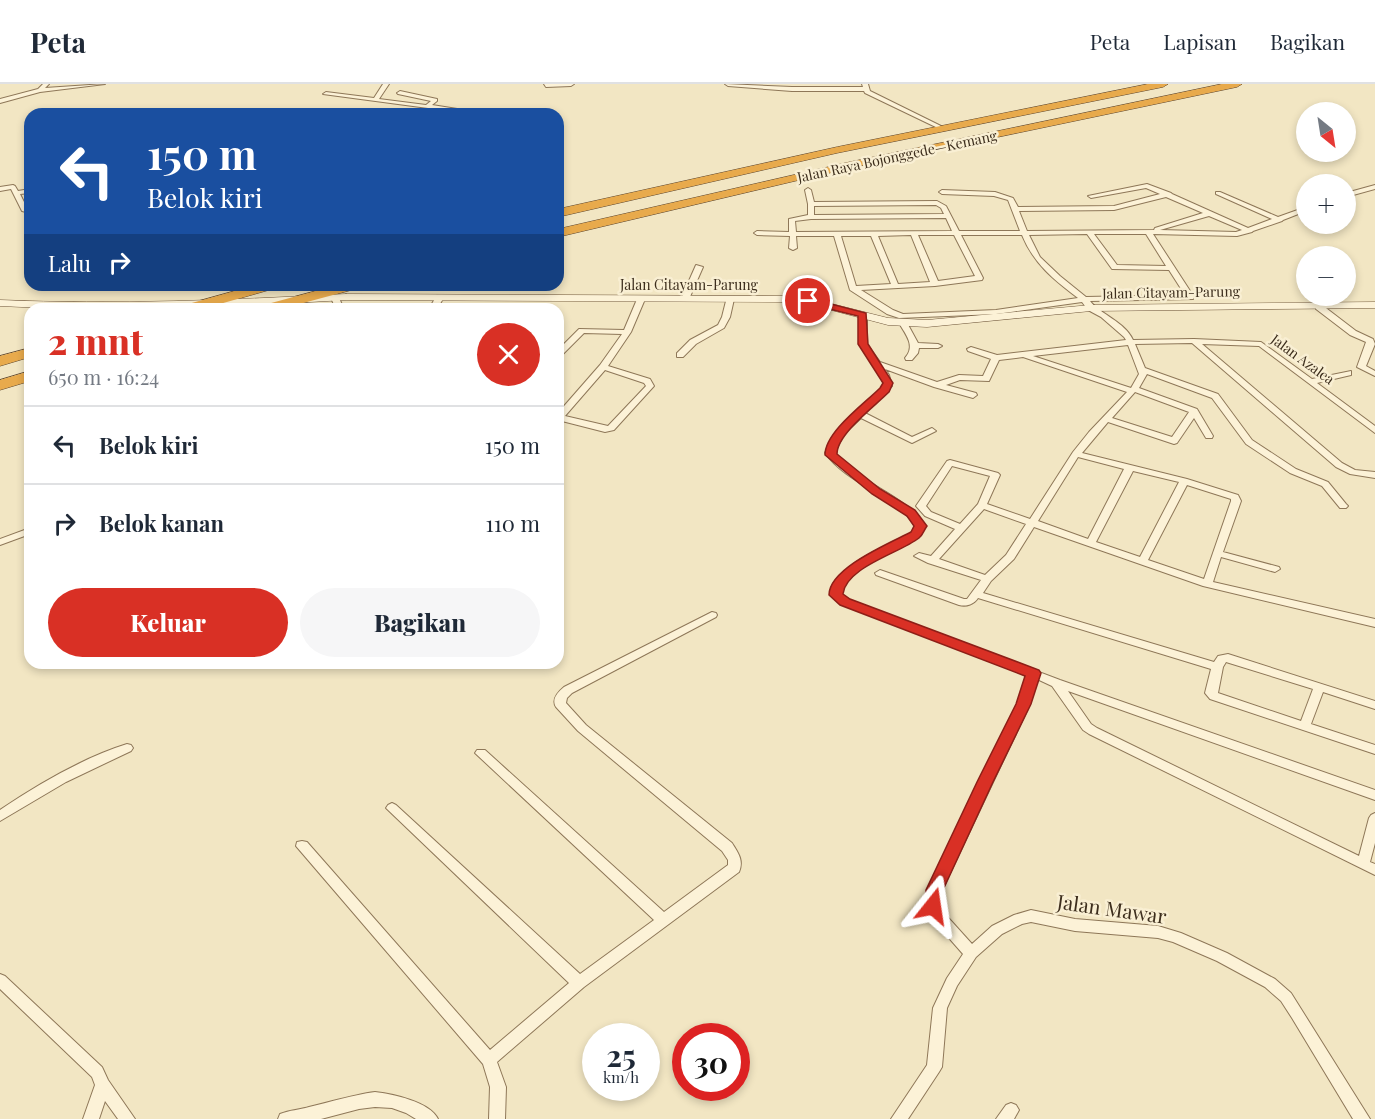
<!DOCTYPE html>
<html lang="id">
<head>
<meta charset="utf-8">
<style>
  body { margin:0; font-family:"Playfair Display",serif; background:#f6f6f7; color:#1f2937; height:100vh; display:flex; flex-direction:column; font-size:22px; white-space:nowrap }
  * { box-sizing:border-box; margin:0 }
  p { font-size:20px; color:#747a83 }
  .icon { flex:none; width:33px; height:33px; fill:none; stroke:currentColor; stroke-width:2; stroke-linecap:round; stroke-linejoin:round }
  .map { position:relative; flex:1; overflow:hidden }
  .sheet { position:absolute; left:24px; top:219px; width:540px; height:366px; display:flex; flex-direction:column; background:#fff; border-radius:18px; box-shadow:0 3px 9px #0003 }
  .sheet>* { flex:none }
  .top-card { position:absolute; left:24px; top:24px; width:540px; height:183px; border-radius:18px; box-shadow:0 3px 9px #0003; background:#1a4fa0; color:#fff; overflow:hidden }
  .needle { width:39px; rotate:150deg }
  .buttons { position:absolute; left:1296px; top:18px; display:grid; gap:12px }
  .buttons a { display:grid; place-items:center; width:60px; height:60px; border-radius:50%; background:#fff; box-shadow:0 3px 9px #0003; font-size:30px }
  .speed { position:absolute; left:582px; top:939px; display:flex; gap:12px; font-size:30px; font-weight:700; text-align:center }
  .speed>* { display:grid; place-content:center; width:78px; height:78px; border-radius:50%; background:#fff; box-shadow:0 3px 9px #0003; line-height:1 }
  .speed small { font-size:15px; font-weight:400 }
  .speed .limit { border:9px solid #d22; background:#fff; color:#111 }
  .pin { position:absolute; display:grid; place-items:center; width:51px; height:51px; color:#fff; margin:-26px; border:3px solid #fff; border-radius:50%; box-shadow:0 2px 6px #0007 }
  .me { position:absolute; width:66px; margin:-33px; rotate:15deg; stroke-linejoin:round; filter:drop-shadow(0 0 4px #0008) }
  .turn { display:flex; align-items:center; gap:21px; height:126px; padding:0 24px; font-size:27px }
  .turn .icon { width:78px; height:78px; stroke-width:2.5 }
  .turn b { display:block; font-size:42px; line-height:51px }
  .then { display:flex; align-items:center; height:57px; padding:0 24px; background:#0003; gap:12px; font-size:22px }
  .round { display:grid; place-items:center; flex:none; width:63px; height:63px; border-radius:32px; background:#f6f6f7 }
  .headline { display:flex; align-items:center; justify-content:space-between; height:102px; padding:0 24px }
  h1 { font-size:36px; font-weight:800; line-height:45px; color:#d93025 }
  .action { display:flex; gap:12px; margin-top:auto; padding:12px 24px }
  .action a { flex:1; height:69px; border-radius:36px; background:#d93025; color:#fff; font-size:24px; font-weight:800; line-height:69px; text-align:center }
  .action a+a { background:#f6f6f7; color:#1f2937 }
  ul { padding:0; list-style:none }
  li { display:flex; align-items:center; gap:18px; height:78px; padding:0 24px; border-top:2px solid #e0e1e3 }
  li div { flex:1 }
  li b { display:block; font-size:22px }
  li em { font-style:normal }
  header { display:flex; align-items:center; gap:36px; box-sizing:border-box; height:84px; padding:0 30px; background:#fff; border-bottom:2px solid #e0e1e3 }
  header strong { font-size:28px }
  nav { display:flex; gap:33px; margin-inline-start:auto; font-size:21px }
  .map>svg:first-child { display:block }
  .lines { fill:none; stroke-linecap:round; stroke-linejoin:round }
  .street-casing { stroke:#8e7758; stroke-width:2 }
  .secondary-casing { stroke:#70573b; stroke-width:1 }
  .highway-casing { stroke:#5c442c; stroke-width:1 }
  .street { fill:#fcf2d7; fill-rule:evenodd }
  .secondary { fill:#fcf2d7; fill-rule:evenodd }
  .highway { fill:#e8aa4c; fill-rule:evenodd }
  .route { fill:#d93025; stroke:#8d1f18; stroke-width:1.5 }
  .labels { text-anchor:middle; dominant-baseline:central; stroke-width:5; stroke-linejoin:round; paint-order:stroke }
  .far-street-label { font-size:14px; fill:#3d2e1d; stroke:#f9efd3 }
  .near-street-label { font-size:20px; fill:#3d2e1d; stroke:#f9efd3 }
</style>
</head>
<body>
<header>
<strong>Peta</strong>
<nav><a>Peta</a><a>Lapisan</a><a>Bagikan</a></nav>
</header>
<div class="map">
<svg width="1375" height="1035" viewBox="0 0 1375 1035">
  <rect width="100%" height="100%" fill="#f2e6c3"/>
  <g class="lines">
    <defs>
      <g id="street">
        <path d="M43,0H49L45,4L105,0L40,8L0,19V15L38,5Z"/>
        <path d="M383,0H389L379,15L426,21L431,17L398,10L397,9L400,7L437,15V17L432,21L476,28L473,30L323,10L326,8L374,14Z"/>
        <path d="M544,0H574L571,2L546,3Z"/>
        <path d="M725,0L792,3H863L862,0H868L870,7L947,45L942,46L865,9L864,7H792L728,2Z"/>
        <path d="M1147,100L1171,109L1172,110L1248,144L1272,135L1216,110V108H1220L1278,133L1306,123V127L1283,136L1282,137L1253,147L1252,148L1237,152L1153,150L1194,213L1193,215L1090,217C1100,230 1125,238 1133,256L1194,255L1261,258L1312,295L1351,287V291L1317,299L1375,342V349L1259,262L1202,260L1342,379L1355,386L1375,388V394L1350,390L1336,383L1192,259L1135,260L1145,284L1218,310L1252,356L1296,385L1328,398L1346,420L1348,422L1346,424H1340L1322,402L1290,389L1246,360L1212,314L1147,290L1139,304L1197,325L1213,352L1212,354H1206L1194,334L1177,359L1174,360L1108,338L1082,369L1187,395L1238,411L1241,417L1223,468L1279,483L1280,485L1275,488L1221,473L1213,498L1375,535V543L1203,502L1034,443L1014,475L991,497L983,509L1214,578L1218,572L1228,570L1375,617V625L1323,608L1311,640L1375,661V670L1210,615L1205,609L1211,585L978,514C974,520 967,523 959,521L876,491L875,489L880,486L964,515H967L981,496L928,479L914,472L919,469L931,472L955,445L925,432L916,422L947,377L950,376L998,389L1000,391L987,420L1030,435L1073,368L1089,348L1127,308L1023,273L999,276L989,297L960,296L946,301L976,309L977,311L973,314L934,303L885,285L889,291L892,302L865,329L912,353L932,344L936,347L912,359L861,334L843,351L835,369C859,401 903,408 925,442L919,453L885,470L859,486L843,502L841,510L849,516L1060,596L1375,706V716L1068,607L1091,640L1097,644L1359,772L1369,734L1371,731L1375,729V759L1370,778L1375,780V791L1089,650L1083,646L1052,602L1037,595L1030,620L942,806L940,822L944,829L972,860L992,842L1014,831L1031,826L1075,835L1158,842L1181,849L1227,869L1275,895L1291,909L1370,1035H1353L1292,934L1281,917L1265,903L1217,877L1173,858L1158,854L1075,847L1031,838L1022,840L1002,850L976,873L957,902L947,924L942,983L939,988L908,1035H891L927,981L933,924L947,894L963,870L934,837L926,822L928,806L1018,620L1027,591L841,520L831,511C838,483 869,470 893,458C903,454 911,452 915,442C895,410 849,402 825,369L836,348L884,302L881,291L859,260V231L863,229L867,231V260L880,278L937,298L959,291L983,292L991,275L968,267L967,265L971,263L997,271L1126,256L1124,253L1101,233L1088,226L1082,218L996,230L899,234L887,230L850,206L834,152H796L797,164L793,166L789,164L790,152L757,151L754,149L757,147L789,148V135L808,131V120L805,106L808,104L811,106L814,118L937,117L946,122L959,147H1020L1008,116L994,112L942,110L939,108L942,106L995,108L1013,114L1018,123L1114,122L1160,110L1146,104L1091,114L1088,112ZM1166,113L1203,129L1155,144L1154,146L1027,147L1019,127L1114,126ZM936,121L941,124L944,130L814,131V122ZM1209,132L1242,146L1236,148L1160,146ZM946,134L952,147L796,148L795,137L811,135ZM1087,150L1112,185L1169,186L1185,211L1086,213L1060,192L1040,173L1029,151ZM1094,150H1146L1166,182L1117,181ZM911,151L930,198L898,200L878,152ZM918,151H954L975,192L938,197ZM961,151H1022C1034,180 1053,195 1078,214L996,226L903,230L893,226L861,206L935,202L982,196L983,194ZM841,152H871L891,200L856,202ZM1128,261L1139,290L1131,304L1033,272ZM1135,308L1189,328L1172,353L1112,334ZM1078,373L1124,385L1088,455L1038,437ZM952,382L990,392L978,420L960,440L931,428L926,422ZM1133,387L1179,398L1140,473L1096,458ZM1187,401L1231,415V417L1204,495L1148,476ZM984,425L1026,440L1006,471L985,491L939,475ZM1226,578L1313,605L1301,637L1218,609L1223,583Z"/>
        <path d="M13,101L15,102L18,107L30,105V109L20,110L27,124L30,125V129L22,127L11,105L0,107V103Z"/>
        <path d="M1375,101V105L1346,113V109Z"/>
        <path d="M696,181L703,183L689,215L682,217L681,215Z"/>
        <path d="M437,211L444,213L437,225H429Z"/>
        <path d="M332,212H338L344,225H336L331,214Z"/>
        <path d="M638,213L645,215L631,248L608,282L650,295L654,302L614,346L605,348L558,336V329L600,281L622,250L584,249L561,272H558V266L579,245L624,246ZM605,286L644,299L646,302L608,342L565,332Z"/>
        <path d="M727,213L734,215L730,233L724,244L696,260L683,273H677V269L690,256L718,241L722,233Z"/>
        <path d="M1316,221H1322L1356,247L1373,255L1375,260L1366,282L1375,287V292L1357,283L1366,258L1350,251L1316,225Z"/>
        <path d="M900,237H906L918,259L938,260L942,262L938,264H919L918,269L912,276H906L905,274C916,262 906,251 899,239Z"/>
        <path d="M30,444V450L0,461V455Z"/>
        <path d="M712,528L716,529L717,531L716,533L572,609L567,614L566,619L586,641L732,759C738,769 744,776 739,788L584,903L497,978L506,1003L505,1035H489L490,1003L483,980L296,762L297,758L302,757L307,758L490,966L569,899L386,724L388,721L392,719L396,721L580,890L654,836L475,669L477,666H485L664,828L728,781V776L722,767L578,647L556,623C551,615 558,608 564,603Z"/>
        <path d="M127,660L131,661L133,664L131,667L66,698L0,737V726C37,701 85,673 127,660Z"/>
        <path d="M0,890L5,892L102,983L108,996L135,1035H118L105,1017L99,1035H83L95,1001L92,993L0,905Z"/>
        <path d="M375,1008C393,1010 430,1018 438,1035H416L406,1029L392,1024L375,1023L359,1025L321,1035H278L280,1030C290,1026 299,1026 309,1023C331,1018 352,1011 375,1008Z"/>
        <path d="M1011,1019L1016,1021L1019,1026L1014,1035H996L1006,1021Z"/>
      </g>
      <path id="secondary" d="M346,210L786,212L816,216L888,234L927,236L1091,221L1375,218V224L1091,227L927,243L888,241L816,222L786,218L346,216L201,224L66,225L0,222V216C116,221 230,216 346,210Z"/>
      <g id="highway">
        <path d="M1148,0H1168L1163,3L837,69L558,133V125L837,63Z"/>
        <path d="M1222,0H1242L1237,3L850,84L558,153V145L850,78Z"/>
        <path d="M256,201H278L276,204L202,225H179L181,222Z"/>
        <path d="M338,201H361L359,204L281,225H258L260,222Z"/>
        <path d="M30,264V273L0,282V272Z"/>
        <path d="M30,287V297L0,306V296Z"/>
      </g>
    </defs>
    <use href="#street" class="street-casing"/>
    <use href="#secondary" class="secondary-casing"/>
    <use href="#highway" class="highway-casing"/>
    <use href="#street" class="street"/>
    <use href="#secondary" class="secondary"/>
    <use href="#highway" class="highway"/>
  </g>
  <path class="route" d="M808,214L866,229L868,260L893,299L889,308C875,322 837,350 837,370L880,405L915,426L927,442C924,446 923,451 919,454C900,469 846,483 843,510L850,515L1039,586L1041,589L1031,620L993,698L943,806L939,827L933,829L927,827L924,822L926,806L977,698L1016,620L1025,592L840,521L829,511C829,484 890,459 911,448L914,442L907,432L872,410L825,371C825,348 864,320 880,304L883,299L858,260V232L805,219L804,217Z"/>
  <g class="labels">
    <g class="far-street-label">
      <text transform="translate(897 72) rotate(-12)">Jalan Raya Bojonggede—Kemang</text>
      <text x="689" y="200">Jalan Citayam-Parung</text>
      <text transform="translate(1171 208) rotate(-1)">Jalan Citayam-Parung</text>
      <text transform="translate(1303 275) rotate(36)">Jalan Azalea</text>
    </g>
    <g class="near-street-label">
      <text transform="translate(1112 824) rotate(8)">Jalan Mawar</text>
    </g>
  </g>
</svg>
<div class="buttons">
<a><svg class="needle" viewBox="-14 -14 28 28"><path d="M0-13l5 13h-10z" fill="#e53935"/><path d="M0 13l5-13h-10z" fill="#747a83"/></svg></a>
<a>+</a>
<a>−</a>
</div>
<div class="speed"><div>25<small>km/h</small></div><div class="limit">30</div></div>
<div class="pin" style="left:808px;top:217px;background:#d93025"><svg class="icon" aria-label="arrive" viewBox="0 0 24 24"><path d="M6 21V4h12l-3 4 3 4H6"/></svg></div>
<svg class="me" style="left:933px;top:822px" viewBox="-20 -20 40 40"><path d="M0-17L14 15 0 8-14 15z" fill="#d93025" stroke="#fff" stroke-width="4"/></svg>
<div class="top-card">
<div class="turn"><svg class="icon" aria-label="left" viewBox="0 0 24 24"><path d="M17 20v-9H6M10 6l-5 5 5 5"/></svg><div><b>150 m</b>Belok kiri</div></div>
<div class="then">Lalu<svg class="icon" aria-label="right" viewBox="0 0 24 24"><path d="M7 20v-9h11M14 6l5 5-5 5"/></svg></div>
</div>
<section class="sheet">
<div class="headline"><div><h1>2 mnt</h1><p>650 m · 16:24</p></div><a class="round" style="background:#d93025;color:#fff"><svg class="icon" aria-label="close" viewBox="0 0 24 24"><path d="M6 6l12 12M18 6L6 18"/></svg></a></div>
<ul>
<li><svg class="icon" aria-label="left" viewBox="0 0 24 24"><path d="M17 20v-9H6M10 6l-5 5 5 5"/></svg><div><b>Belok kiri</b></div><em>150 m</em></li>
<li><svg class="icon" aria-label="right" viewBox="0 0 24 24"><path d="M7 20v-9h11M14 6l5 5-5 5"/></svg><div><b>Belok kanan</b></div><em>110 m</em></li>
</ul>
<div class="action"><a>Keluar</a><a>Bagikan</a></div>
</section>
</div>
</body>
</html>
